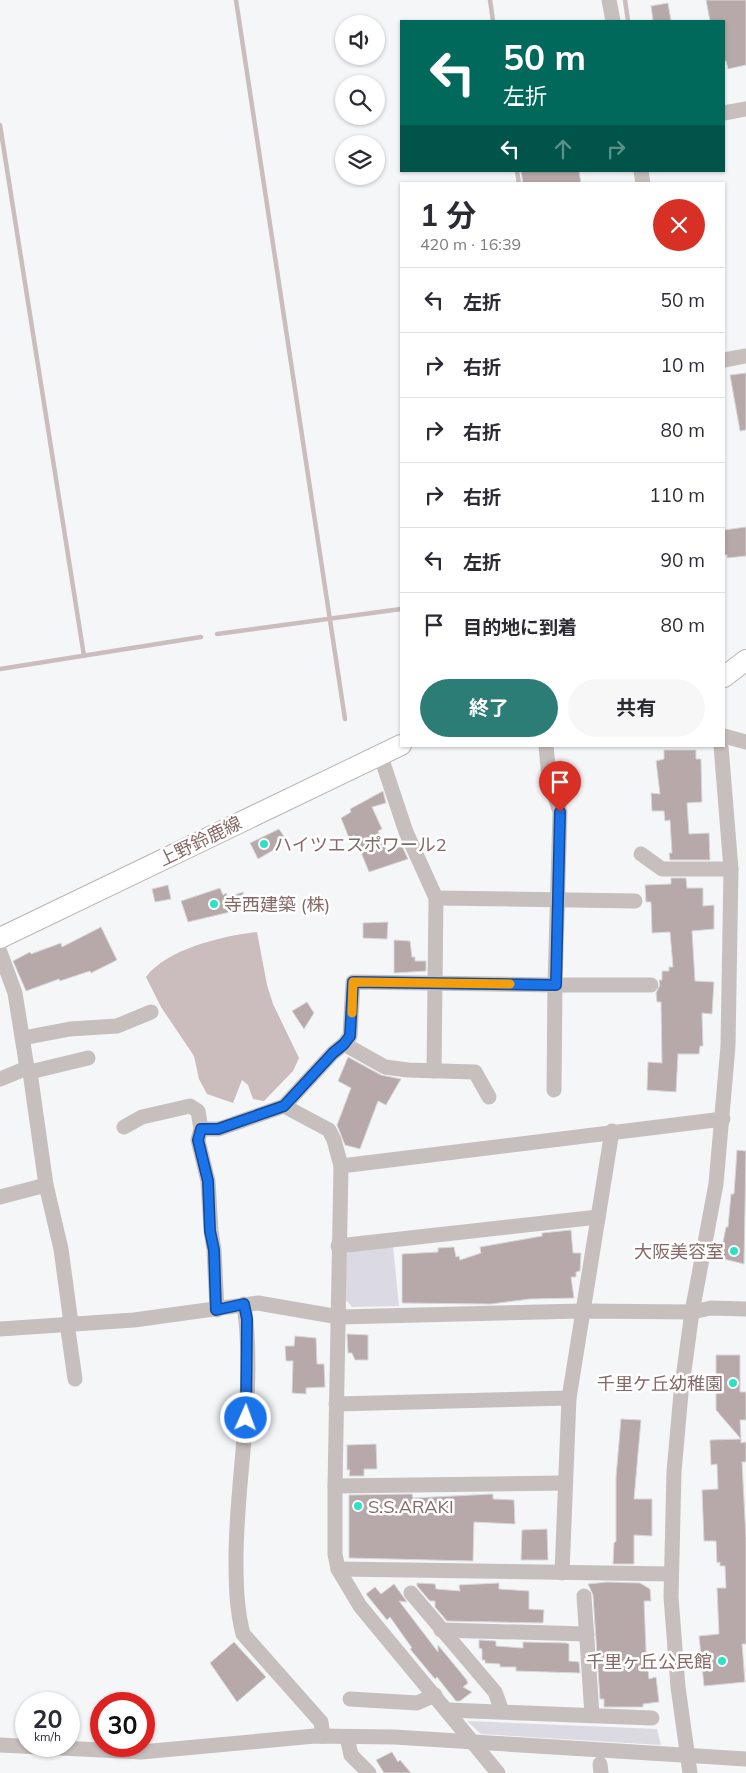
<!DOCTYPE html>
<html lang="ja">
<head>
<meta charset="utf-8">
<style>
  body { margin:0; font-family:Mulish,"Noto Sans JP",sans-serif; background:#f7f7f7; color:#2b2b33; height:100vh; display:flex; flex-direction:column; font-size:19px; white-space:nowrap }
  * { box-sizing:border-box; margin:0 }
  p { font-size:16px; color:#7c7c81 }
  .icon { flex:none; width:28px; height:28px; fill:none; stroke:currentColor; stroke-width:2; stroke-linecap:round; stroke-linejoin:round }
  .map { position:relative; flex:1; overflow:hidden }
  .sheet { position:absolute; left:400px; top:182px; width:325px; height:565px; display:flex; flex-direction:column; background:#fff; border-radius:0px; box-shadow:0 1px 4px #0004 }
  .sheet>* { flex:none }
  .hud { position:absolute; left:400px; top:20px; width:325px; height:152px; border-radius:0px; box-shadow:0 1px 4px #0004; background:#00695c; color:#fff; overflow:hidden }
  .buttons { position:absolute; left:335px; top:15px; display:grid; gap:10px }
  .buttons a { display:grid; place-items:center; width:50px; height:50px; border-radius:50%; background:#fff; box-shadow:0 1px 4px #0004; font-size:25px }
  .speed { position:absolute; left:15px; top:1692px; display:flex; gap:10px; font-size:25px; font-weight:700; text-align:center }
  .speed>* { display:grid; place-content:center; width:65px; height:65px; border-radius:50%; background:#fff; box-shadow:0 1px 4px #0004; line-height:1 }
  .speed small { font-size:12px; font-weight:400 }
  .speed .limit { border:8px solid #d22; background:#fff; color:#111 }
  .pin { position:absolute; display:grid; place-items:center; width:42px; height:42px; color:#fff; margin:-51px -21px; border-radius:50% 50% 50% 0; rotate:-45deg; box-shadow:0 0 5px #0007 }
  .pin .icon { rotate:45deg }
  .me { position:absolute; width:55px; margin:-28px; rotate:2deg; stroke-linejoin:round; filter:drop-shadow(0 0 4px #0008) }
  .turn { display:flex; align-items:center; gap:18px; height:105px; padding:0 20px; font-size:22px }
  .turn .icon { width:65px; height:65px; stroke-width:2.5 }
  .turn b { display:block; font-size:35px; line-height:42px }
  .lanes { display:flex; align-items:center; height:48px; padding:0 20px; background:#0003; justify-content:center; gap:25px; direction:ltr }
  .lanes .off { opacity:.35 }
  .round { display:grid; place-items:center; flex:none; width:52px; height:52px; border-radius:26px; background:#f7f7f7 }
  .overview { display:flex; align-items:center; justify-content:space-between; height:85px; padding:0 20px }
  h1 { font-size:30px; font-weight:700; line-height:38px }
  .cta { display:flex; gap:10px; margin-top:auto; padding:10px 20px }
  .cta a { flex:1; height:58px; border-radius:30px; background:#2b7d75; color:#fff; font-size:20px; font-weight:700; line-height:58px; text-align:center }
  .cta a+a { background:#f7f7f7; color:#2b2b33 }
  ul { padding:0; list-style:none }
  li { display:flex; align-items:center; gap:15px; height:65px; padding:0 20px; border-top:1px solid #e1e1e2 }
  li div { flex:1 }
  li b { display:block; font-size:19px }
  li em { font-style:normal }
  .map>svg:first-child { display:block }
  .green { fill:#dbd9e2 }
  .water { fill:#cbbcbe }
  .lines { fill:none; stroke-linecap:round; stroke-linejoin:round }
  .stream { stroke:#cbbcbe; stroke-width:4.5 }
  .building { fill:#b7a9a9; stroke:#d7d8d9 }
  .major-casing { stroke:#bdb5b4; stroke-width:22 }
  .minor { stroke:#c7bfbe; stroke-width:15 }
  .major { stroke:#fff; stroke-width:20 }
  .route-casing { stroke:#114b97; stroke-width:12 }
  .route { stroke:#1a73e8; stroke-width:9 }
  .slow { stroke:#f59e0b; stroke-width:9 }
  .poi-dot { fill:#2ce1c6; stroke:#fff; stroke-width:2 }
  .labels { text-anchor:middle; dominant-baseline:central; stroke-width:5; stroke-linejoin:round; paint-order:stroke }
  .street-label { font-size:18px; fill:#866967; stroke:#fff }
  .poi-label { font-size:18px; fill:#866967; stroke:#fff; text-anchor:start }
</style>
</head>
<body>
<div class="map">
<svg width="746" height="1773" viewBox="0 0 746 1773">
  <rect width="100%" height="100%" fill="#f5f6f8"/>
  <g class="green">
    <path d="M393,1246L399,1306L352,1307L345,1299V1255L353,1250Z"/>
    <path d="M467,1721L657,1729L661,1745L481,1734Z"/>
  </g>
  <path class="water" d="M257,932L267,985L273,1004L299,1058L293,1071L264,1101L253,1099L248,1085L242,1080L233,1103L207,1094L199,1079L194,1056L161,1007L146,977C167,949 223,936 257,932Z"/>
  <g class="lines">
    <g class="stream">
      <path d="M236,0L345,719"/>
      <path d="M490,0L493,21"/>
      <path d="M625,0L628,21"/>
      <path d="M0,125L84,656"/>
      <path d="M517,171L519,184"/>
      <path d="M217,634L401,609"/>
      <path d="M0,669L201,637"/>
    </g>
  </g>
  <g class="building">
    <path d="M706,0H746V65L728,69L726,61H724V21H710Z"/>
    <path d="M668,3L671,21H653L651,6Z"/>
    <path d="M521,171H579L581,184H523Z"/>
    <path d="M746,373V430L740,431L730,375Z"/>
    <path d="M746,527V556L727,558V555H724V530Z"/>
    <path d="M664,750H696V759H701L702,802L687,803L689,834L709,833L710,860H670L669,853H672L670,820L665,821L664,811H652L651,793L660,794L656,761L664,759Z"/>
    <path d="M383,791L386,803L372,807L382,829L378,831L387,852L402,846L408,859L369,872L354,835L349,838L341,818L351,812L350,809Z"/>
    <path d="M279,829L285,838L276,844L277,848L258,859L250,843Z"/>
    <path d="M671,878H686L687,888H703V906L714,905V929L692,931L695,981L714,982L712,1014L702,1013L703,1046H700L699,1054H678L676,1092L647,1090L648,1062L662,1063L661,1002H657L656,993L660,985L659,980H662V971H669V967H673L670,932L652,933L651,902H646L645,885L671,884Z"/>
    <path d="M168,885L171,899L155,902L152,889Z"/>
    <path d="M220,888L223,895L226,893L228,897L243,892L247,908L188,922L181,901Z"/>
    <path d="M388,922L387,939L363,938V923Z"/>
    <path d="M101,927L117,960L91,973L90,971L60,981L59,979L26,991L13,961L30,952L31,954L61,943L62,947Z"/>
    <path d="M394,940L410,941L412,957H415V961H426V971L394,973Z"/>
    <path d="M307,1002L314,1013L304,1029L292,1011Z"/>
    <path d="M348,1057L381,1075L401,1079L386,1105L378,1101L360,1149L345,1145L337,1125L351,1088L338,1081Z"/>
    <path d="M737,1150L746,1151L744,1264L720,1258L726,1227H728L731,1194H734Z"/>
    <path d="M571,1230L573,1253H581L580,1271L576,1272V1277H571L574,1298L530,1299L491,1304L402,1303V1254L438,1252V1248L454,1247L456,1257L459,1256L460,1260L481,1253L480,1247L542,1236V1233Z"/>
    <path d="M347,1334L368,1335V1360H355L352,1353H348Z"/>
    <path d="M295,1336L316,1338L317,1364H324L325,1387L306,1388V1394L292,1393L293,1361H286L285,1346H294Z"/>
    <path d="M716,1355H740V1392H746V1420H740L741,1439L716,1410Z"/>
    <path d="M621,1419L641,1420L634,1499H652V1536L634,1535V1564H613L614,1543L616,1541V1477Z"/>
    <path d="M741,1439V1443L746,1442V1462H742L746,1538V1644H742L745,1682L704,1686L699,1636L719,1634L717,1588H726L725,1566H720V1562L717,1563L716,1541H704L702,1490L718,1489L717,1464L711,1465L710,1440Z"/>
    <path d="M376,1444L377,1469H364V1476H349L350,1470H347V1445Z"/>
    <path d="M412,1494L413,1498L493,1494V1499L514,1500L515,1524L474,1522L473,1561L349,1558V1495Z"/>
    <path d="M547,1529L548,1560H521L522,1530Z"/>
    <path d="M607,1582L640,1583L650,1589L651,1601H644L646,1650L649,1679L656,1677L659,1702L643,1704V1707H604V1699H600L593,1595L588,1584Z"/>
    <path d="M417,1583L435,1584L436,1589L460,1591L459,1585L499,1583V1589L529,1591V1609L544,1610L543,1623L447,1621L435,1607V1601H430L417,1586Z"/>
    <path d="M394,1584L407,1602L399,1601L438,1652V1645L466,1679L468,1683L463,1687L472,1692L460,1701H456L437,1677L435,1679L410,1649L412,1648L390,1617L387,1620L366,1594L375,1587L381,1594Z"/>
    <path d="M479,1640L496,1641V1646L523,1648V1642L566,1643L569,1644V1661L579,1662L580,1673L516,1671V1667H500V1664L485,1663V1660H482V1649L479,1648Z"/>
    <path d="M234,1642L266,1677L237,1702L210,1663Z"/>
    <path d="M392,1752L398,1762L400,1760L411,1773H384L376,1760Z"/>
  </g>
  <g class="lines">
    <defs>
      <g id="major">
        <path d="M724,677L746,660"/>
        <path d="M0,938L401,745"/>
      </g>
    </defs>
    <use href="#major" class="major-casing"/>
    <g class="minor">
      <path d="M609,0L613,21"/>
      <path d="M724,113L746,109"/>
      <path d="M641,171L643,184"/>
      <path d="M724,360L746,356"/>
      <path d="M724,736L746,742"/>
      <path d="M380,754L406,832L436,898L434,1071"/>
      <path d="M641,854L662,869H731"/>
      <path d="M436,898L635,901"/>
      <path d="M0,952L15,993L27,1068L30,1072L46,1185L61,1249L71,1323"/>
      <path d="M23,1038L70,1029L117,1026L151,1012"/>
      <path d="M344,1044L385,1067L408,1070L475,1072L489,1097"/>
      <path d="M30,1072L88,1058"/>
      <path d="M0,1079L27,1068"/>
      <path d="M554,1090L555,985H651"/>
      <path d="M284,1106L329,1130L334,1140L341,1166"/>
      <path d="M124,1127L142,1117L190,1106L198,1111L201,1129L198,1140L208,1181L211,1231L214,1250L217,1310"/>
      <path d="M201,1129H219L284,1106L333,1053L344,1044L350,1036L353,982L555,985L560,812L549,778L546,746"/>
      <path d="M0,1197L46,1185"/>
      <path d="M338,1246L598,1217"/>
      <path d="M244,1304C256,1387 237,1471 236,1555C236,1582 236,1607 243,1634L321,1722L323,1736"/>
      <path d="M67,1323L75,1379"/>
      <path d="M0,1329L134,1320L258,1303L339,1317L583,1311L692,1312L711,1308L746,1309"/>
      <path d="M336,1404L569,1398"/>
      <path d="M335,1486L564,1483"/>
      <path d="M338,1569L671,1574"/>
      <path d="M562,1573L569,1398L612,1131"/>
      <path d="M411,1593L495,1692L502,1711"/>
      <path d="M584,1596L592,1715"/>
      <path d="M441,1630L587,1634"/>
      <path d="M350,1699L417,1703L435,1695"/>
      <path d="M447,1710L652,1718"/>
      <path d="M347,1737L351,1755L369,1773"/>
      <path d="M0,1745L141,1752L315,1736L394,1737L746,1759"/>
      <path d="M600,1764L601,1773"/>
      <path d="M498,1773L360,1606L338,1569L335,1554V1486L341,1166L723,1119"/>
      <path d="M690,1773L678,1687L671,1597L674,1472L681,1393L692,1312L716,1184L728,1046L731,869L721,746"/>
    </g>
    <use href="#major" class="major"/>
  </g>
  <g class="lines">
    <defs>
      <path id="route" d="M246,1418L247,1319L244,1304L216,1310L214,1250L210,1231L208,1181L198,1140L201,1129H218L284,1106L333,1053L344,1044L350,1036L353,982L556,985L560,812"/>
    </defs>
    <use href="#route" class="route-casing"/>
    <use href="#route" class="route"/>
    <path class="slow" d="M352,1013L353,982L510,984"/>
  </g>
  <g class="poi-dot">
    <circle cx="264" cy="844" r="5"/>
    <circle cx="214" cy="904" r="5"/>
    <circle cx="734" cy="1251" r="5"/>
    <circle cx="733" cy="1383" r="5"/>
    <circle cx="358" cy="1506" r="5"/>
    <circle cx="722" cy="1661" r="5"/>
  </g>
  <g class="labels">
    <g class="street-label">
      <text transform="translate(200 841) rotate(-26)">上野鈴鹿線</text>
    </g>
    <g class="poi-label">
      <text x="274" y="844">ハイツエスポワール2</text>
      <text x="224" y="904">寺西建築 (株)</text>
      <text x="724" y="1251" text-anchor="end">大阪美容室</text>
      <text x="723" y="1383" text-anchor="end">千里ケ丘幼稚園</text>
      <text x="368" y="1506">S.S.ARAKI</text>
      <text x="712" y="1661" text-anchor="end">千里ヶ丘公民館</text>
    </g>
  </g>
</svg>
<div class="buttons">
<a><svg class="icon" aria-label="sound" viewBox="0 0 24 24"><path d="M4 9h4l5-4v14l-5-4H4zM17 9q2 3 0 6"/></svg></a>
<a><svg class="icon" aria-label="search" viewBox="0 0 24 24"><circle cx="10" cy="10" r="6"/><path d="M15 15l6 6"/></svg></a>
<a><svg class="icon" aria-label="layers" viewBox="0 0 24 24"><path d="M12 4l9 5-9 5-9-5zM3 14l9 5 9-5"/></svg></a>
</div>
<div class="speed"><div>20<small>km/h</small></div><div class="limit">30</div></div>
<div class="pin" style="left:560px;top:812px;background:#d93025"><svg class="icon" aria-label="arrive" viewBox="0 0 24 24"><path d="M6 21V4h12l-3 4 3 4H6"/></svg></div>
<svg class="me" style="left:246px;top:1418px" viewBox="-20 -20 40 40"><circle r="17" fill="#1a73e8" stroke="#fff" stroke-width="3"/><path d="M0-11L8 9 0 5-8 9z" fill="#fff"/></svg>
<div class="hud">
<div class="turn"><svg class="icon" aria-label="left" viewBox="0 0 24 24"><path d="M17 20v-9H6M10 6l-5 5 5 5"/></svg><div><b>50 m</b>左折</div></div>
<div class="lanes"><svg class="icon" aria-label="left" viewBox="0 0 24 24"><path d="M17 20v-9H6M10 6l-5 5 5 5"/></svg><svg class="icon off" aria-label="ahead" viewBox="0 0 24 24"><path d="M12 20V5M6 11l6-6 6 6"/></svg><svg class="icon off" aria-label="right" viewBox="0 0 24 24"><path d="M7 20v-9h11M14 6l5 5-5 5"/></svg></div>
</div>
<section class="sheet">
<div class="overview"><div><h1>1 分</h1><p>420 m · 16:39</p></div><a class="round" style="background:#d93025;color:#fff"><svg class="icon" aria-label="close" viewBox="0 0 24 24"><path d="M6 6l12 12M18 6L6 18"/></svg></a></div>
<ul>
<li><svg class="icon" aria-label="left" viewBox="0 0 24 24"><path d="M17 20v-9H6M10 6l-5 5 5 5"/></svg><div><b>左折</b></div><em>50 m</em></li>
<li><svg class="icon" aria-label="right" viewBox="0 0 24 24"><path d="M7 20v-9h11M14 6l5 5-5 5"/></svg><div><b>右折</b></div><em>10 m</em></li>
<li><svg class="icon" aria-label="right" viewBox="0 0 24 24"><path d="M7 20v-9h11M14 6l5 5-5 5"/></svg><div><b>右折</b></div><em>80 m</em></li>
<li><svg class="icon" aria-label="right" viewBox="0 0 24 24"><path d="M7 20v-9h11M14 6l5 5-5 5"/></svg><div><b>右折</b></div><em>110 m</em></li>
<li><svg class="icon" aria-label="left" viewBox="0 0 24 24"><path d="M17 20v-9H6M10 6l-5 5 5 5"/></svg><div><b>左折</b></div><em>90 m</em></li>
<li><svg class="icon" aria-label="arrive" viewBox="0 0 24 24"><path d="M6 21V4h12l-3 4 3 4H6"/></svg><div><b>目的地に到着</b></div><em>80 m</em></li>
</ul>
<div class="cta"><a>終了</a><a>共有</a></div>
</section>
</div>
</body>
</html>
